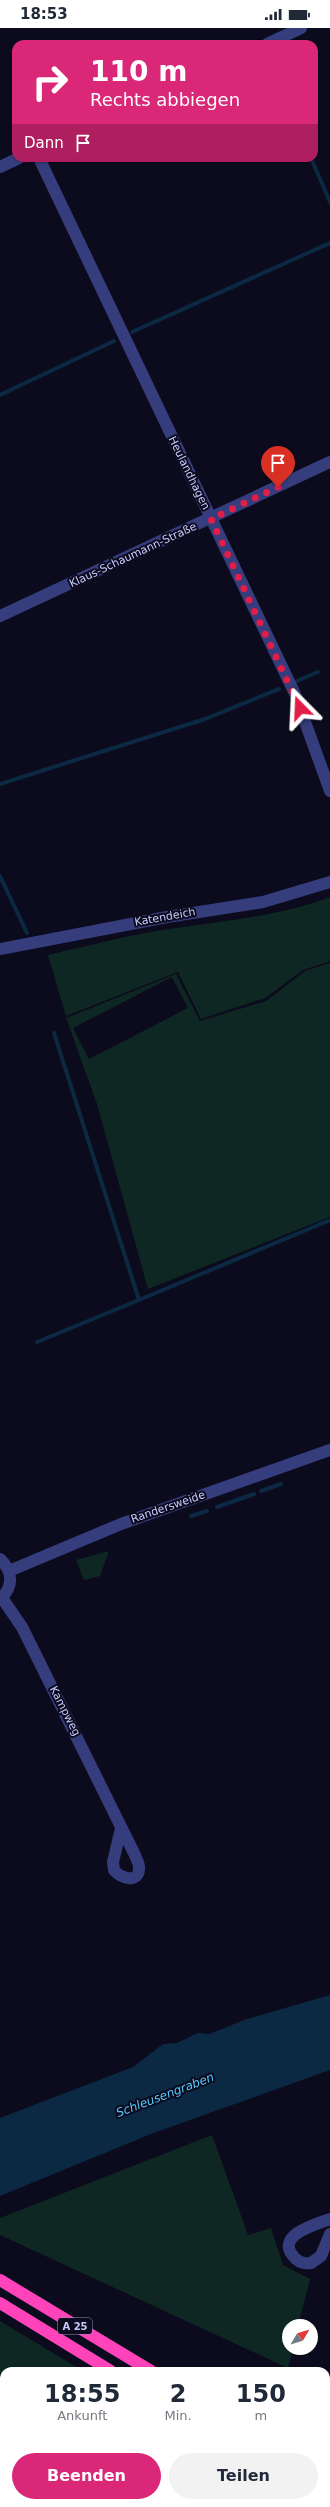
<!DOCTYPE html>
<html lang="de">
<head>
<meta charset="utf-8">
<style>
  body { margin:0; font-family:"DejaVu Sans",sans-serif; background:#f2f2f3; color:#1f2937; height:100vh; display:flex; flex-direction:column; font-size:15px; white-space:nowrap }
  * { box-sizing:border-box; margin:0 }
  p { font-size:13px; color:#747a83 }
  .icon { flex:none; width:22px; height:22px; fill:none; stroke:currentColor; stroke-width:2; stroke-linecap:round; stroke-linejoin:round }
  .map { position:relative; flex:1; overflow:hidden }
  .drawer { position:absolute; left:0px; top:2339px; width:330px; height:140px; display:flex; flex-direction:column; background:#fff; border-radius:12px 12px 0 0; box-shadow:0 1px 3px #0004 }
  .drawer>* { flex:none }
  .guide { position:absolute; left:12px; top:12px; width:306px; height:122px; border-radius:12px; box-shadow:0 1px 3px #0004; background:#db2777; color:#fff; overflow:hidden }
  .needle { width:26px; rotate:52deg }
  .fabs { position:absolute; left:282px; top:2291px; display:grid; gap:8px }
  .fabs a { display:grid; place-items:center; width:36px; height:36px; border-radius:50%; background:#fff; box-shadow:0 1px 3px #0004; font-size:20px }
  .pin { position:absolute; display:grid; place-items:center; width:34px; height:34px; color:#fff; margin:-41px -17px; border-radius:50% 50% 50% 0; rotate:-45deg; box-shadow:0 0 4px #0007 }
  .pin .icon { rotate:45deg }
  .me { position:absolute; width:44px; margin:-22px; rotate:339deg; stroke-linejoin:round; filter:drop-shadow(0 0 3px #0008) }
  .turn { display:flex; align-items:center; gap:14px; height:84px; padding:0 12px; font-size:18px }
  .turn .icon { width:52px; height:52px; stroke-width:2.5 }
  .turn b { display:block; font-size:28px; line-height:34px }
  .then { display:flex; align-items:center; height:38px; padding:0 12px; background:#0003; gap:8px; font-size:15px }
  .eta { display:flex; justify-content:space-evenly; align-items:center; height:68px; text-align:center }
  .eta b { font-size:24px; font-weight:700; line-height:28px }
  .action { display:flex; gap:8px; margin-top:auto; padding:8px 12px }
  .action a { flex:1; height:46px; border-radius:24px; background:#db2777; color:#fff; font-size:16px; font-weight:700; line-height:46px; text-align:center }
  .action a+a { background:#f2f2f3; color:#1f2937 }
  .status { display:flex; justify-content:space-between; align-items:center; height:28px; padding:0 20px; background:#fff; direction:ltr }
  .status svg { height:11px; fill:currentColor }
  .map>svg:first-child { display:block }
  .green { fill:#0e2723; fill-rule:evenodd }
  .water { fill:#0b2942 }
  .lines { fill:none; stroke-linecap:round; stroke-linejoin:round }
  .stream { stroke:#0b2942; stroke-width:4 }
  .minor { stroke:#353d7d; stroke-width:12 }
  .highway { stroke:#ff43ba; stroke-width:12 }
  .route { stroke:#e11d48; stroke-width:7; stroke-dasharray:0 12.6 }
  .labels { text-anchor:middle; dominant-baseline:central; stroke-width:4; stroke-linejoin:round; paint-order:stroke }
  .shield { fill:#0c0b1d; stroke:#9091bb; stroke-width:1 }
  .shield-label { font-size:10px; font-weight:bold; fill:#c8caff }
  .street-label { font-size:11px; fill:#c8caff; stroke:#0c0b1d }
  .water-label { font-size:12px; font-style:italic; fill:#56caff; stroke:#0c0b1d }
</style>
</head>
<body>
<div class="status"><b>18:53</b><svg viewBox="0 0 49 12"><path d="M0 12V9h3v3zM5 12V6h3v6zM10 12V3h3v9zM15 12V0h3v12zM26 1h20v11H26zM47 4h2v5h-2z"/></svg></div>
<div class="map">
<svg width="330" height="2479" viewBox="0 0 330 2479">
  <rect width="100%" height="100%" fill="#0c0b1d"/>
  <g class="green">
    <path d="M330,869V933L303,942L265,970L201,991L178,944L66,988L48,927C79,920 109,912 140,906C204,894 269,892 330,869Z"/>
    <path d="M330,935V1189L148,1261L97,1076L66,990L176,946L200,993L266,973L305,943ZM172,949L188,980L89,1031L73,1000Z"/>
    <path d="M109,1523L100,1548L84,1552L76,1532Z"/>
    <path d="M212,2107L248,2207L271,2200L283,2237L310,2251L298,2298H289V2320H293L288,2340L0,2207V2190Z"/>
    <path d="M0,2293L83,2343H4V2475H300L307,2479H0Z"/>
    <path d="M326,2420L330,2422V2438L326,2435Z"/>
  </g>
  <path class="water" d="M330,1967V2042L151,2106L0,2168V2090L133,2039L163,2016L177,2015L198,2005L209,2006L247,1991Z"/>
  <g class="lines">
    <g class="stream">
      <path d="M311,130L330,174"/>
      <path d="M132,304L330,215"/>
      <path d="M0,367L114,313"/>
      <path d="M297,653L318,644"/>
      <path d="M0,756L205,691L279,661"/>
      <path d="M0,848L27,905"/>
      <path d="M139,1272L330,1192"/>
      <path d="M37,1314L139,1272L54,1005"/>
      <path d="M261,1463L281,1456"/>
      <path d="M217,1479L254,1466"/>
      <path d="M191,1488L207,1483"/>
    </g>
    <g class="minor">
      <path d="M267,16L301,0"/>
      <path d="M39,130L295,666L330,763"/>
      <path d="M0,139L19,130"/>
      <path d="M0,588L330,434"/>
      <path d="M0,921L167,889L263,874L330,854"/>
      <path d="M0,1531C13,1543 14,1559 0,1571"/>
      <path d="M9,1543L121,1496L330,1422"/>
      <path d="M2,1570L22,1599L135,1827C136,1830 139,1835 139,1839C140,1856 121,1851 114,1842L113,1834L121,1800"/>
      <path d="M330,2191C317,2196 274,2207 294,2229C298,2234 304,2236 311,2235L321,2228L330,2206"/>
    </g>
    <g class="highway">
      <path d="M0,2252L151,2343"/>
      <path d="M0,2275L111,2343"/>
      <path d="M326,2415L330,2416"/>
      <path d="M326,2453L330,2456"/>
      <path d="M326,2475L330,2477"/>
    </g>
  </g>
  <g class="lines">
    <path class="route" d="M278,459L211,491L300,680"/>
  </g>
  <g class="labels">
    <rect class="shield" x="58" y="2290" width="34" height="16" rx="3"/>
    <g class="shield-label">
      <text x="75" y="2298">A 25</text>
    </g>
    <g class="street-label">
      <text transform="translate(189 445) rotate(64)">Heulandhagen</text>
      <text transform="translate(133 527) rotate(-25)">Klaus-Schaumann-Straße</text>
      <text transform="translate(165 889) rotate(-10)">Katendeich</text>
      <text transform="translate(168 1479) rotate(-19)">Randersweide</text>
      <text transform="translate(65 1683) rotate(63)">Kampweg</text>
    </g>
    <g class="water-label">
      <text transform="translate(165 2067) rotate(-21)">Schleusengraben</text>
    </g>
  </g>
</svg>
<div class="fabs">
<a><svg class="needle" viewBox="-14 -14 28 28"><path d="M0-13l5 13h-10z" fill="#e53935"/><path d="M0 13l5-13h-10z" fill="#747a83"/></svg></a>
</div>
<div class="pin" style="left:278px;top:459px;background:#d93025"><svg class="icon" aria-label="arrive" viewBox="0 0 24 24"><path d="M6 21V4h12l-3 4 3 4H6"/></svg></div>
<svg class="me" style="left:300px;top:680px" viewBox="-20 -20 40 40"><path d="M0-17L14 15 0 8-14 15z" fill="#e11d48" stroke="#fff" stroke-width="4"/></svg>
<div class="guide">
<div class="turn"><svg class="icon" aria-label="right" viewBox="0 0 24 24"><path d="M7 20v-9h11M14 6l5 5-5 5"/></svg><div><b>110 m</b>Rechts abbiegen</div></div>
<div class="then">Dann<svg class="icon" aria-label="arrive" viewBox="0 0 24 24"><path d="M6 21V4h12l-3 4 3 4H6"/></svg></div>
</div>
<section class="drawer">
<div class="eta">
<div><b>18:55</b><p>Ankunft</p></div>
<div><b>2</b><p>Min.</p></div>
<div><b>150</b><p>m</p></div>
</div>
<div class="action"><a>Beenden</a><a>Teilen</a></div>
</section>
</div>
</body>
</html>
